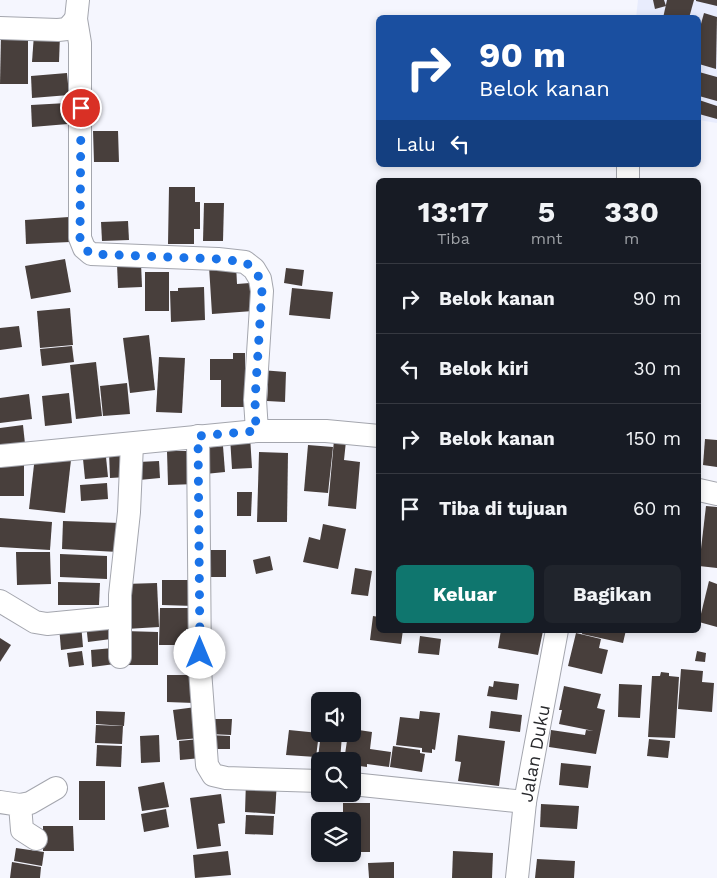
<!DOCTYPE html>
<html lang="id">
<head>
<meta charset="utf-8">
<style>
  body { margin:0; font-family:"Work Sans",sans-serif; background:#20242c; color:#f1f3f6; height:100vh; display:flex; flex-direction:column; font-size:19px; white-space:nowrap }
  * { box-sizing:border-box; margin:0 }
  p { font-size:16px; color:#9ea1a6 }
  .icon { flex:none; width:28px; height:28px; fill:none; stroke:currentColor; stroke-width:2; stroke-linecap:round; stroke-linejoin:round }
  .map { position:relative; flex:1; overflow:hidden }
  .details { position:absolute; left:376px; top:178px; width:325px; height:455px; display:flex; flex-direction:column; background:#171b24; border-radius:8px; box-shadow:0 2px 8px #0003 }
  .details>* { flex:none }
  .hud { position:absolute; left:376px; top:15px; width:325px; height:152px; border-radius:8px; box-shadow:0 2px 8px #0003; background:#1a4fa0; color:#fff; overflow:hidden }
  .buttons { position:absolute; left:311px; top:692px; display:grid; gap:10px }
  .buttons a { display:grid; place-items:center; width:50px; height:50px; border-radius:8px; background:#171b24; box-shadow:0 2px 8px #0003; font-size:25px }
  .pin { position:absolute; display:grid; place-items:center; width:42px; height:42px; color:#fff; margin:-21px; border:2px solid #fff; border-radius:50%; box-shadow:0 1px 5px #0007 }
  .me { position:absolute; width:55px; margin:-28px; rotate:0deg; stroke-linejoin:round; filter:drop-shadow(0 0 4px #0008) }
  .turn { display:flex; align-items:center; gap:18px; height:105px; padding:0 20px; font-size:22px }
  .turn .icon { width:65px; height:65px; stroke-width:2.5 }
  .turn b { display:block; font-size:35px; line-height:42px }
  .then { display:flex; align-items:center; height:48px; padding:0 20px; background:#0003; gap:10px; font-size:19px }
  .eta { display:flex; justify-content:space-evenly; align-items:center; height:85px; text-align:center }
  .eta b { font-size:30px; font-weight:700; line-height:35px }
  .primary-button { display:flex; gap:10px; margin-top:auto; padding:10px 20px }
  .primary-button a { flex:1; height:58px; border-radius:8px; background:#0f766e; color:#fff; font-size:20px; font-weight:700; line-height:58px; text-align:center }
  .primary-button a+a { background:#20242c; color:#f1f3f6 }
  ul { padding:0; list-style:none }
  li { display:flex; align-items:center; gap:15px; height:70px; padding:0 20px; border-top:1px solid #363941 }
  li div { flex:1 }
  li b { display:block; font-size:19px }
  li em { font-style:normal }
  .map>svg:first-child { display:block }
  .built { fill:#e8ecfd }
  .building { fill:#483f3c }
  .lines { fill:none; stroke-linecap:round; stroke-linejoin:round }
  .minor-casing { stroke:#a4a6ae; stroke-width:24 }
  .minor { stroke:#fff; stroke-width:22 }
  .route { stroke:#1a73e8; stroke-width:9; stroke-dasharray:0 16.2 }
  .labels { text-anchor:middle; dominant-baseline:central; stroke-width:5; stroke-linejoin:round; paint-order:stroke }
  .street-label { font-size:18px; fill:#28292c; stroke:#fff }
</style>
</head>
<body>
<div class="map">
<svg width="717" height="878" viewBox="0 0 717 878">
  <rect width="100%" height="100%" fill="#f5f6fe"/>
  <path class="built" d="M638,0H717V123L699,120V18H636Z"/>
  <g class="building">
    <path d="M653,0H664L666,6L655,9Z"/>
    <path d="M667,0H694L689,18H663Z"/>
    <path d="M696,0H717V6L696,1Z"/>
    <path d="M704,13L717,17L716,69L699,64V31Z"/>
    <path d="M1,34H28V84H0Z"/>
    <path d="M34,34L60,35L59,62H32Z"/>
    <path d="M699,72L717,77V101L699,96Z"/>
    <path d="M67,73L69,95L32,98L31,76Z"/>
    <path d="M699,100L717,106V119L699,114Z"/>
    <path d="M67,103L68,124L32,127L31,105Z"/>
    <path d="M93,131H118L119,162H94Z"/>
    <path d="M169,187H195V202H200V229H194V244H168Z"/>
    <path d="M204,203H224L223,241H203Z"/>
    <path d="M69,217L70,242L26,244L25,220Z"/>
    <path d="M128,221L129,240L102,241L101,222Z"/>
    <path d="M65,259L71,292L31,299L25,266Z"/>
    <path d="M141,263L142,287L118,288L117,264Z"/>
    <path d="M236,264L237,284L250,283L253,311L212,314L209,266Z"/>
    <path d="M286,268L304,270L302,286L284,283Z"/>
    <rect x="145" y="272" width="24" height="39"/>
    <path d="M204,287L205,320L171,322L170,291H178V288Z"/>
    <path d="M292,288L333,292L330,319L289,315Z"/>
    <path d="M70,308L73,345L40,348L37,311Z"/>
    <path d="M19,326L22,347L0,350V328Z"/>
    <path d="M149,335L155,390L130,393L123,338Z"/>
    <path d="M72,346L74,362L42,366L40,349Z"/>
    <path d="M233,353H245V407H221V380H210V359H233Z"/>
    <path d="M159,357L185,358L182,413L156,412Z"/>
    <path d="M96,362L102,416L76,419L70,365Z"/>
    <path d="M261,370L286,372L285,402L267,401L268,385L261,384Z"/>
    <path d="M127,383L130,414L103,416L100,386Z"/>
    <path d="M69,393L72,423L45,426L42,396Z"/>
    <path d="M29,394L32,419L0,423V398Z"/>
    <path d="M23,425L25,444L0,447V428Z"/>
    <path d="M250,436L252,468L232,469L230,437Z"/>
    <path d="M705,439L717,440V467L703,465Z"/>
    <path d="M334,440L346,441L344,460L360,462L356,509L328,506Z"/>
    <path d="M308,445L333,447L328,493L304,491Z"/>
    <path d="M223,446L225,472L205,474L203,448Z"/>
    <path d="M105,447L108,477L85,479L82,449Z"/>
    <path d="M126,451L127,477L110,478L109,452Z"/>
    <path d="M167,451H195L196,484L168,485Z"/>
    <path d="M259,452L288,453L287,522H257Z"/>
    <path d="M35,456L71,460L65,513L29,509Z"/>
    <path d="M159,461L160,478L139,480L138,462Z"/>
    <rect x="0" y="463" width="24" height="33"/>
    <path d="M107,483L108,499L81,501L80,485Z"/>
    <path d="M237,492H252L251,516H237Z"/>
    <path d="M706,506L717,507V568L699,566Z"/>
    <path d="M0,518L52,522L50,550L0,547Z"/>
    <path d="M63,521L120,523L118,552L62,549Z"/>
    <path d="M323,524L346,529L338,569L303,562L309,537L320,540Z"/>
    <rect x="209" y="550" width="17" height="27"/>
    <path d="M16,552H50L51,584L17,585Z"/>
    <path d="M60,554L107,556V579L60,577Z"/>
    <path d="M270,556L273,570L256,574L253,560Z"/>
    <path d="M355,568L372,571L368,596L351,594Z"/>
    <path d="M162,580H195L194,606L162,605Z"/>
    <path d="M709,581L717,584V627L699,622Z"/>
    <path d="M58,582L100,583L99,605H58Z"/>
    <path d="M157,583L159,627L126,629L124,584Z"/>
    <path d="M160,608H193L192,629H186V645H159Z"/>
    <path d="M373,616L379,617V630H403L401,644L370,640Z"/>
    <path d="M109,622L111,639L88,642L86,624Z"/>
    <path d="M81,624L83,647L61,650L59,626Z"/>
    <path d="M501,630L543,631L538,655L498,648Z"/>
    <path d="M583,630H626L623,643L582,634Z"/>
    <path d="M124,631L158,632V665H124Z"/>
    <path d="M576,633L601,639L599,648L608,650L602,674L568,666Z"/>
    <path d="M420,636L441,639L439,655L418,653Z"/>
    <path d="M0,638L11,645L0,662Z"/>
    <path d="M113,648L115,664L92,667L91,650Z"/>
    <path d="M82,651L84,665L69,667L67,653Z"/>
    <path d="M697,651L706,653L705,662L695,661Z"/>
    <path d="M681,669L703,671L702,682L714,683L712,712L678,709Z"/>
    <path d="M661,672L669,673V676L679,677L675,738L648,737L652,676H660Z"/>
    <path d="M167,675H195L194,703L167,702Z"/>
    <path d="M494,681L519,684L517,700L487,696L489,686L493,687Z"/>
    <path d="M619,684L642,685L640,718L618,717Z"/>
    <path d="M564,686L601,694L597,708L605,710L596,754L549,747L551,730L585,735L586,730L594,731L559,724L562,710H559Z"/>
    <path d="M196,707L200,738L177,740L173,710Z"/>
    <path d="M96,711L125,712L124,726L96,724Z"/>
    <path d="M420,711L440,713L435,750L432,749V753L422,752V748L396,745L400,717L419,719Z"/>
    <path d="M491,711L522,715L520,732L489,728Z"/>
    <path d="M209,719H232L231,735L209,734Z"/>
    <path d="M96,725L123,726L122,744L95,743Z"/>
    <path d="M352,729L372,732L370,749L391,752L389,767L367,764V767L352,765V761H344L348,734H352Z"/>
    <path d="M289,730L319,733L316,757L286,755Z"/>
    <path d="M321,734L342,735L340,761H322V757H318Z"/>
    <path d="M159,735L160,762L141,763L140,736Z"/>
    <path d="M209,735L230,736V749H209Z"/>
    <path d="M458,735L505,741L499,786L458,781L461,762L455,761Z"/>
    <path d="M199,739L201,758L180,760L179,741Z"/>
    <path d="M649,739L670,741L668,758L647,756Z"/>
    <path d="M97,745L122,746L121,767L96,766Z"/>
    <path d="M393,746L420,750V753L425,754L422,772L390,767Z"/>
    <path d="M561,763L591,766L588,788L559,785Z"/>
    <path d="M246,780L277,781L275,814L245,812Z"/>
    <rect x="79" y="781" width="26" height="39"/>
    <path d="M164,782L169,807L142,811L138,787Z"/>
    <path d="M221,794L225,823L218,824L221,846L197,849L190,798Z"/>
    <path d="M343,803H370V852H352V821H343Z"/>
    <path d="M541,804L579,806L577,829L540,827Z"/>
    <path d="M166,809L169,827L144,832L141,814Z"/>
    <path d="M246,815L274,816L273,835L245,834Z"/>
    <path d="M43,826H73L74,851H43Z"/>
    <path d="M16,848L44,852L42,866L14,861Z"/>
    <path d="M228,851L231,875L195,878L193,855Z"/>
    <path d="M453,851L493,853L492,878H452Z"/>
    <path d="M537,859L575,861L574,878H535Z"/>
    <path d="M12,862L41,867L40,878H10Z"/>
    <path d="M394,862V878H369L368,863Z"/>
  </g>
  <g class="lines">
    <defs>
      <g id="minor">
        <path d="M78,0L76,19L80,43V238L84,248L91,254L218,259L245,262L254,269L260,279L262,291L255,400L257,431"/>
        <path d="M0,28L58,30L67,29L76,19"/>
        <path d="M628,165V180"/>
        <path d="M198,436L200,670L207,765L213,775L226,778L320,781"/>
        <path d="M0,456L257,431H326L379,436"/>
        <path d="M699,490L717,494"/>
        <path d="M0,601L35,622L47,624L119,617"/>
        <path d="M120,657V595L129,512L132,444"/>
        <path d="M352,784L525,802"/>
        <path d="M0,802L20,805L22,830L36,839"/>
        <path d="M20,805L30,803L56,788"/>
        <path id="s1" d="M517,878L525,802L557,630"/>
      </g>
    </defs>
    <use href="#minor" class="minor-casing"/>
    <use href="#minor" class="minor"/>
  </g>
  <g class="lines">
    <path class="route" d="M81,108L80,238L84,248L91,254L218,259L245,262L254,269L260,279L262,290L255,400L256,431L198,436L200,653"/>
  </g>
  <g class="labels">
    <g class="street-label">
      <text stroke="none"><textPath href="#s1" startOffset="126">Jalan Duku</textPath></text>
    </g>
  </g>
</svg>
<div class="buttons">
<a><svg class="icon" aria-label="sound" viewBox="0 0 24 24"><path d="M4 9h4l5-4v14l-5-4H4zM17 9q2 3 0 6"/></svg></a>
<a><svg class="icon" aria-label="search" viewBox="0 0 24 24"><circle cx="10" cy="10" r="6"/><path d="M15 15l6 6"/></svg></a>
<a><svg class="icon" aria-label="layers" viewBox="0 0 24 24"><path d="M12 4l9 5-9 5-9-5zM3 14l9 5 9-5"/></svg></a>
</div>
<div class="pin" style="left:81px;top:108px;background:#d93025"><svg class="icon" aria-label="arrive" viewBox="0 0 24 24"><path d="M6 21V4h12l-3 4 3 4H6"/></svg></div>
<svg class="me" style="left:200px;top:653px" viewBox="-20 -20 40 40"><circle r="19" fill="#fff"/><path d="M0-13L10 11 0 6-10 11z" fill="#1a73e8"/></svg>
<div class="hud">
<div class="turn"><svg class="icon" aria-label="right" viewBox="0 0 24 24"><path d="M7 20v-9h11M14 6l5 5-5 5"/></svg><div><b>90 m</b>Belok kanan</div></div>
<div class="then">Lalu<svg class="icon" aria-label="left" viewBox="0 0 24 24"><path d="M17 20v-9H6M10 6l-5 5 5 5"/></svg></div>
</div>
<section class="details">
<div class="eta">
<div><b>13:17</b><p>Tiba</p></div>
<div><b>5</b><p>mnt</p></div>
<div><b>330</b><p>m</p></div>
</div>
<ul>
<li><svg class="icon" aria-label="right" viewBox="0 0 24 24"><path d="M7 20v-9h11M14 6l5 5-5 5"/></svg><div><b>Belok kanan</b></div><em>90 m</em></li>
<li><svg class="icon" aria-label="left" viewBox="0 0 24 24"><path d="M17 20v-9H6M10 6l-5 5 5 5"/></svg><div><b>Belok kiri</b></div><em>30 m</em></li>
<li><svg class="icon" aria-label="right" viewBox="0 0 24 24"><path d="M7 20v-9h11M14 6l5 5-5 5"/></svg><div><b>Belok kanan</b></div><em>150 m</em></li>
<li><svg class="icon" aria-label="arrive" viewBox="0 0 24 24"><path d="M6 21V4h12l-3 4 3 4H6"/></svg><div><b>Tiba di tujuan</b></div><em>60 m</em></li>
</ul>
<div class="primary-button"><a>Keluar</a><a>Bagikan</a></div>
</section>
</div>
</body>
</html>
